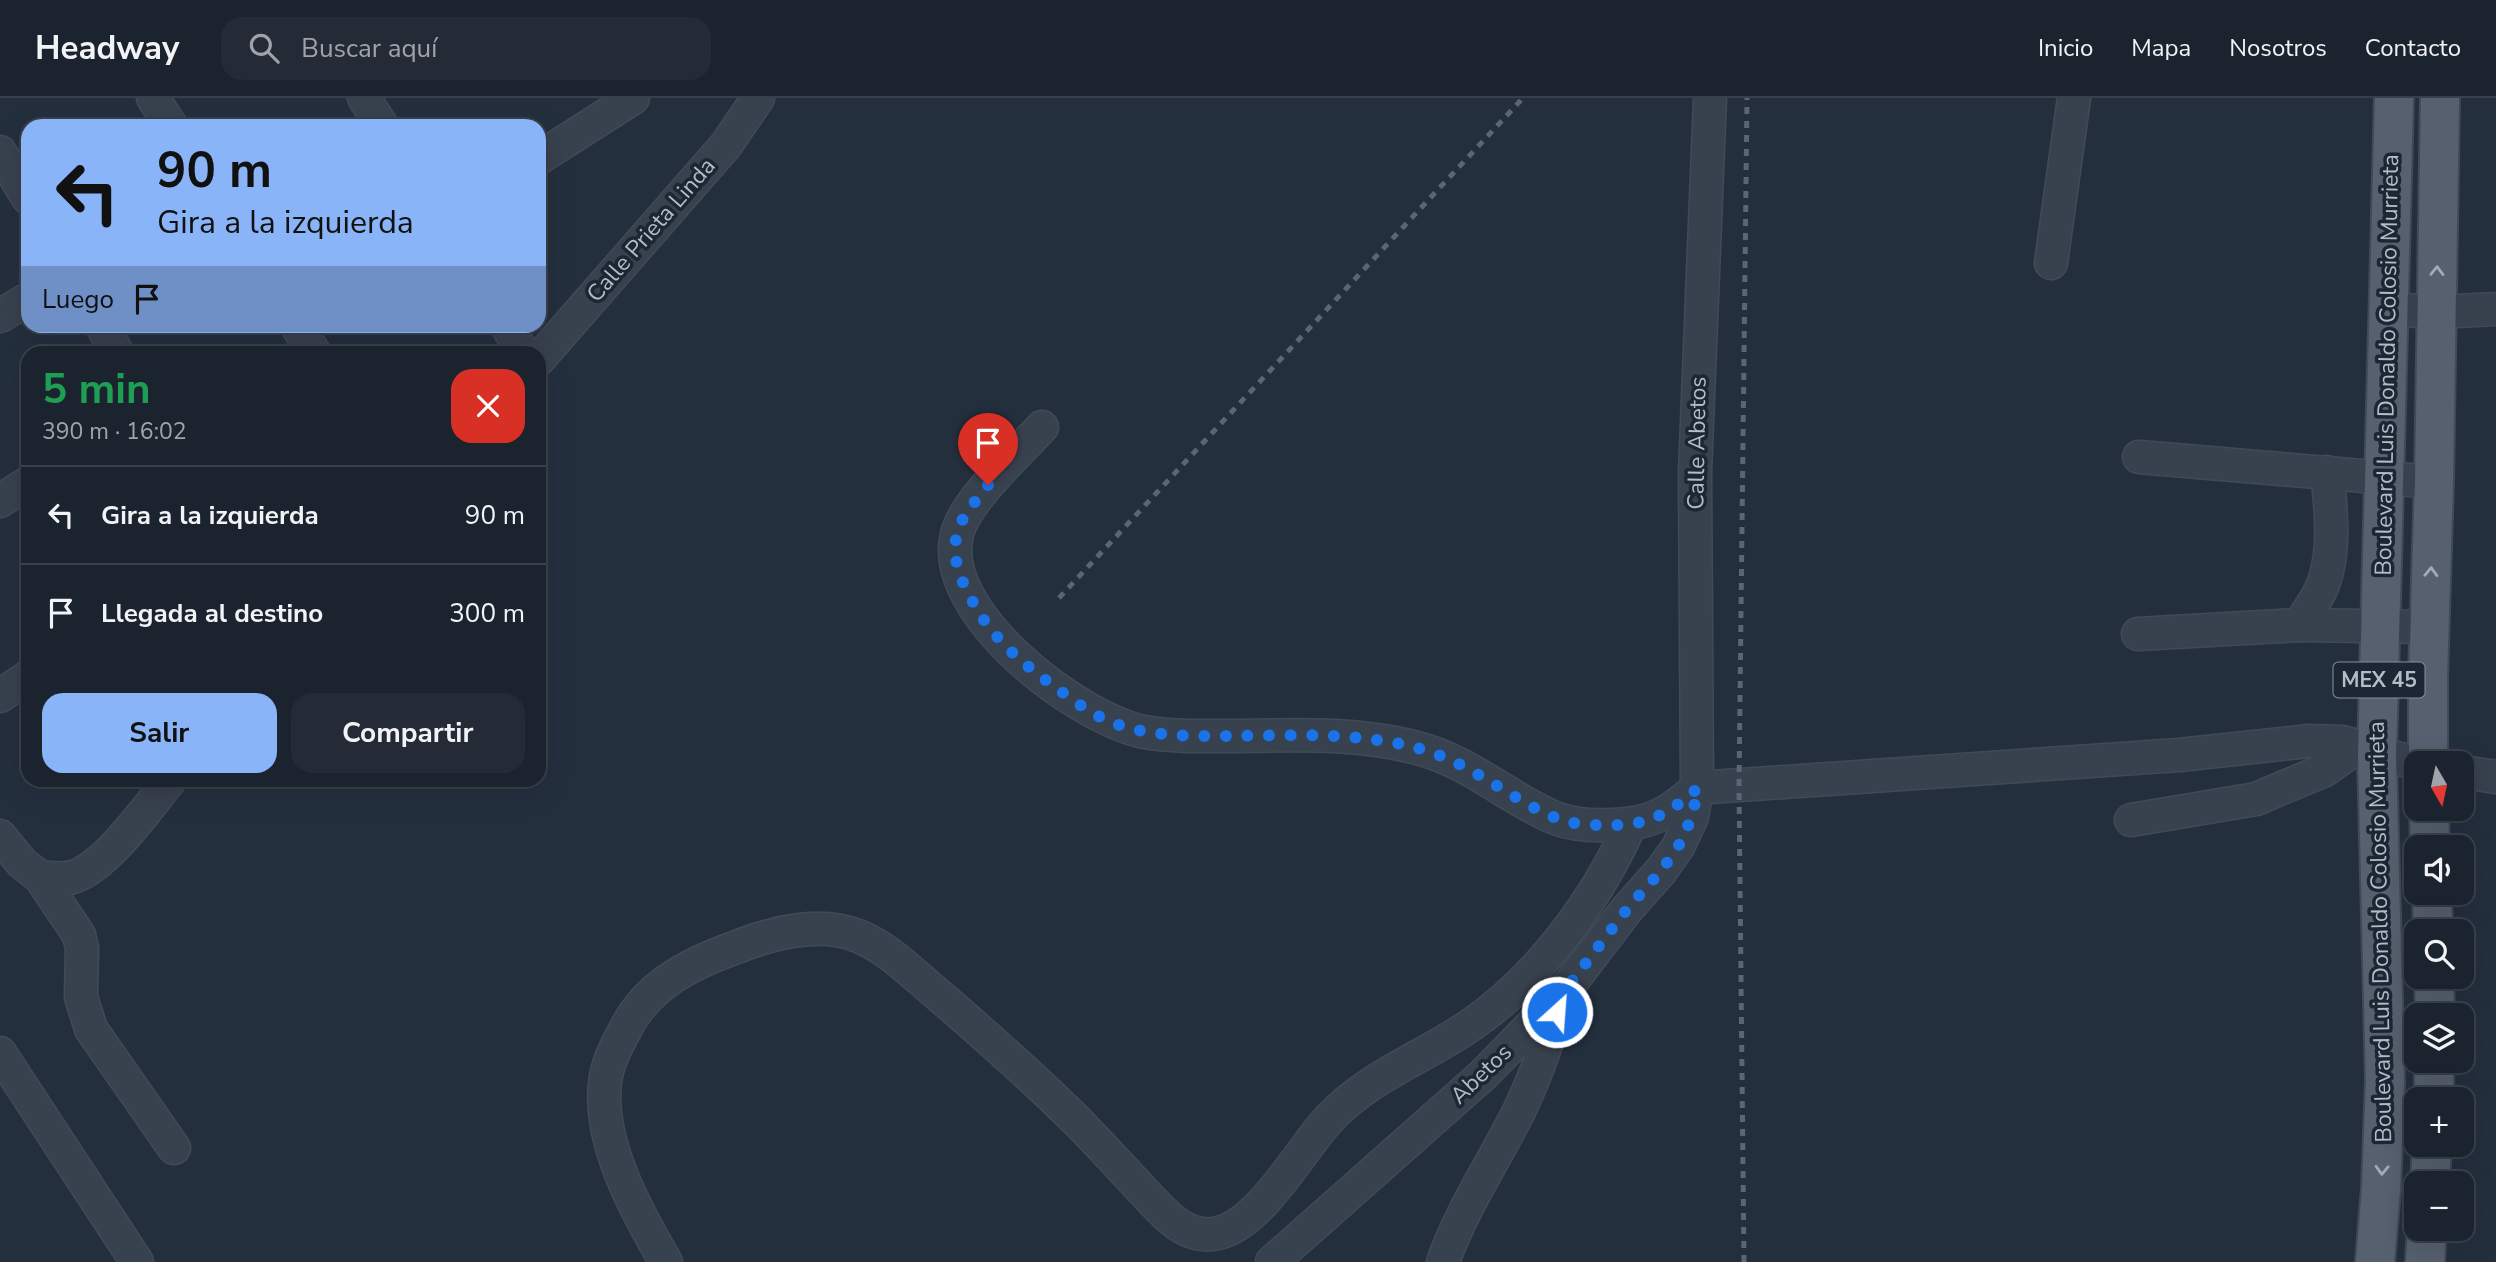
<!DOCTYPE html>
<html lang="es">
<head>
<meta charset="utf-8">
<style>
  body { margin:0; font-family:"Nunito Sans",sans-serif; background:#242b36; color:#f1f3f6; height:100vh; display:flex; flex-direction:column; font-size:26px; white-space:nowrap }
  * { box-sizing:border-box; margin:0 }
  p { font-size:23px; color:#a0a4aa }
  .icon { flex:none; width:38px; height:38px; fill:none; stroke:currentColor; stroke-width:2; stroke-linecap:round; stroke-linejoin:round }
  .map { position:relative; flex:1; overflow:hidden }
  .panel { position:absolute; left:21px; top:248px; width:525px; height:441px; display:flex; flex-direction:column; background:#1b232e; border-radius:21px; box-shadow:0 7px 28px #0002,0 0 0 2px #39404a }
  .panel>* { flex:none }
  .hud { position:absolute; left:21px; top:21px; width:525px; height:214px; border-radius:21px; box-shadow:0 7px 28px #0002,0 0 0 2px #39404a; background:#8ab4f8; color:#111; overflow:hidden }
  .needle { width:46px; rotate:171deg }
  .controls { position:absolute; left:2404px; top:653px; display:grid; gap:14px }
  .controls a { display:grid; place-items:center; width:70px; height:70px; border-radius:14px; background:#1b232e; box-shadow:0 7px 28px #0002,0 0 0 2px #39404a; font-size:35px }
  .pin { position:absolute; display:grid; place-items:center; width:60px; height:60px; color:#fff; margin:-72px -30px; border-radius:50% 50% 50% 0; rotate:-45deg; box-shadow:0 0 7px #0007 }
  .pin .icon { rotate:45deg }
  .me { position:absolute; width:77px; margin:-38px; rotate:26deg; stroke-linejoin:round; filter:drop-shadow(0 0 5px #0008) }
  .turn { display:flex; align-items:center; gap:24px; height:147px; padding:0 21px; font-size:32px }
  .turn .icon { width:91px; height:91px; stroke-width:2.5 }
  .turn b { display:block; font-size:49px; line-height:60px }
  .then { display:flex; align-items:center; height:66px; padding:0 21px; background:#0003; gap:14px; font-size:26px }
  .round { display:grid; place-items:center; flex:none; width:74px; height:74px; border-radius:21px; background:#242b36 }
  .overview { display:flex; align-items:center; justify-content:space-between; height:119px; padding:0 21px }
  h1 { font-size:42px; font-weight:700; line-height:52px; color:#1e9e55 }
  .primary-button { display:flex; gap:14px; margin-top:auto; padding:14px 21px }
  .primary-button a { flex:1; height:80px; border-radius:21px; background:#8ab4f8; color:#111; font-size:28px; font-weight:700; line-height:80px; text-align:center }
  .primary-button a+a { background:#242b36; color:#f1f3f6 }
  ul { padding:0; list-style:none }
  li { display:flex; align-items:center; gap:21px; height:98px; padding:0 21px; border-top:2px solid #39404a }
  li div { flex:1 }
  li b { display:block; font-size:26px }
  li em { font-style:normal }
  header { display:flex; align-items:center; gap:42px; box-sizing:border-box; height:98px; padding:0 35px; background:#1b232e; border-bottom:2px solid #39404a }
  header strong { font-size:33px }
  nav { display:flex; gap:38px; margin-inline-start:auto; font-size:24px }
  .search { width:490px; height:63px; background:#242b36; display:flex; align-items:center; gap:18px; box-sizing:border-box; padding:0 24px; border-radius:21px; color:#a0a4aa; font-size:26px }
  .map>svg:first-child { display:block }
  .lines { fill:none; stroke-linecap:round; stroke-linejoin:round }
  .minor-casing { stroke:#414a57; stroke-width:35 }
  .major-casing { stroke:#414a57; stroke-width:42 }
  .minor { stroke:#38414e; stroke-width:32 }
  .major { stroke:#56606e; stroke-width:38 }
  .rail { stroke:#5a6575; stroke-width:5; stroke-dasharray:7 7; stroke-linecap:butt }
  .oneway { stroke:#a1aab7 }
  .route { stroke:#1a73e8; stroke-width:12; stroke-dasharray:0 21.6 }
  .labels { text-anchor:middle; dominant-baseline:central; stroke-width:7; stroke-linejoin:round; paint-order:stroke }
  .shield { fill:#1d2633; stroke:#878f9c; stroke-width:2 }
  .shield-label { font-size:21px; font-weight:bold; fill:#b4bcc9 }
  .street-label { font-size:23px; fill:#b4bcc9; stroke:#1d2633 }
</style>
</head>
<body>
<header>
<strong>Headway</strong>
<div class="search"><svg class="icon" aria-label="search" viewBox="0 0 24 24"><circle cx="10" cy="10" r="6"/><path d="M15 15l6 6"/></svg>Buscar aquí</div>
<nav><a>Inicio</a><a>Mapa</a><a>Nosotros</a><a>Contacto</a></nav>
</header>
<div class="map">
<svg width="2496" height="1164" viewBox="0 0 2496 1164">
  <rect width="100%" height="100%" fill="#242f3e"/>
  <g class="lines">
    <defs>
      <g id="minor">
        <path d="M153,0L171,28"/>
        <path d="M364,0L382,28"/>
        <path d="M0,54L28,100"/>
        <path d="M539,60L633,0"/>
        <path d="M2051,165L2074,0"/>
        <path d="M2387,211L2436,214L2496,211"/>
        <path d="M0,218L28,201"/>
        <path d="M102,228L118,256"/>
        <path d="M297,228L315,256"/>
        <path d="M507,228L524,256"/>
        <path d="M539,261L726,47L758,0"/>
        <path d="M1042,329C1018,355 965,403 957,436C937,515 1077,620 1144,634C1174,639 1204,638 1234,638C1296,637 1364,634 1424,652C1472,666 1510,701 1555,720C1573,727 1595,728 1613,727C1651,726 1669,715 1697,690L2179,657L2309,643L2343,644L2417,666"/>
        <path d="M2139,359L2434,384"/>
        <path d="M0,403L28,385"/>
        <path d="M2299,527C2307,515 2316,503 2322,489C2336,455 2331,409 2327,374"/>
        <path d="M2138,536L2299,527L2430,529"/>
        <path d="M0,598L28,579"/>
        <path d="M2462,674L2496,679"/>
        <path d="M2131,722L2256,701L2325,672L2357,649"/>
        <path d="M0,738L22,765L40,779L79,837L82,850L81,899L91,931L174,1050"/>
        <path d="M40,779C51,780 62,782 73,779C107,768 147,710 170,682"/>
        <path d="M0,955L137,1164"/>
        <path d="M666,1164C636,1113 595,1039 606,978C609,962 616,948 624,934C634,913 651,894 670,881C690,867 712,858 734,850C772,835 819,822 858,838C888,850 911,874 935,894C985,937 1035,981 1082,1028C1102,1049 1122,1070 1142,1092C1153,1103 1163,1116 1176,1125C1187,1133 1199,1138 1213,1136C1258,1131 1300,1052 1329,1021C1368,979 1422,960 1468,929C1538,882 1596,803 1630,727"/>
        <path d="M1272,1164L1483,977L1563,895L1628,810L1661,773L1678,749L1692,719L1697,690L1695,374L1710,0"/>
        <path d="M1443,1164C1462,1110 1495,1062 1520,1011C1537,975 1550,938 1561,900"/>
      </g>
      <g id="major">
        <path d="M2428,665V579L2434,384L2440,0"/>
        <path d="M2429,710L2430,749"/>
        <path d="M2432,794L2433,833"/>
        <path d="M2434,878L2435,917"/>
        <path d="M2434,1001V962"/>
        <path d="M2430,1085L2432,1046"/>
        <path d="M2375,1164L2381,1091L2385,983L2377,656L2394,0"/>
        <path d="M2425,1164L2427,1130"/>
      </g>
    </defs>
    <use href="#minor" class="minor-casing"/>
    <use href="#major" class="major-casing"/>
    <use href="#minor" class="minor"/>
    <use href="#major" class="major"/>
    <g class="rail">
      <path d="M1059,500L1523,0"/>
      <path d="M1744,1164L1739,688L1747,0"/>
    </g>
  </g>
  <defs><path id="oneway-chevron" d="M-2-3.5L2.5 0L-2 3.5" fill="none" stroke-width="1.6" stroke-linecap="round" stroke-linejoin="round" transform="scale(1.75)"/></defs>
  <g class="oneway">
    <use href="#oneway-chevron" transform="translate(2437 173) rotate(-89)"/>
    <use href="#oneway-chevron" transform="translate(2431 474) rotate(-88)"/>
    <use href="#oneway-chevron" transform="translate(2382 1072) rotate(92)"/>
  </g>
  <g class="lines">
    <path class="route" d="M988,387C977,402 961,418 957,436C950,463 964,489 977,511C995,542 1022,565 1051,586C1072,601 1094,619 1119,627C1156,639 1195,638 1234,638C1296,637 1364,634 1424,652C1472,666 1510,701 1556,720C1570,726 1587,727 1602,727C1645,729 1666,718 1698,690L1692,719L1678,749L1661,773L1628,810L1563,895L1557,914"/>
  </g>
  <g class="labels">
    <rect class="shield" x="2333.5" y="564.5" width="91" height="35" rx="5"/>
    <g class="shield-label">
      <text x="2379" y="582">MEX 45</text>
    </g>
    <g class="street-label">
      <text transform="translate(651 132) rotate(-49)">Calle Prieta Linda</text>
      <text transform="translate(2387 267) rotate(-89)">Boulevard Luis Donaldo Colosio Murrieta</text>
      <text transform="translate(1697 345) rotate(-89)">Calle Abetos</text>
      <text transform="translate(2380 834) rotate(-91)">Boulevard Luis Donaldo Colosio Murrieta</text>
      <text transform="translate(1481 976) rotate(-44)">Abetos</text>
    </g>
  </g>
</svg>
<div class="controls">
<a><svg class="needle" viewBox="-14 -14 28 28"><path d="M0-13l5 13h-10z" fill="#e53935"/><path d="M0 13l5-13h-10z" fill="#a0a4aa"/></svg></a>
<a><svg class="icon" aria-label="sound" viewBox="0 0 24 24"><path d="M4 9h4l5-4v14l-5-4H4zM17 9q2 3 0 6"/></svg></a>
<a><svg class="icon" aria-label="search" viewBox="0 0 24 24"><circle cx="10" cy="10" r="6"/><path d="M15 15l6 6"/></svg></a>
<a><svg class="icon" aria-label="layers" viewBox="0 0 24 24"><path d="M12 4l9 5-9 5-9-5zM3 14l9 5 9-5"/></svg></a>
<a>+</a>
<a>−</a>
</div>
<div class="pin" style="left:988px;top:387px;background:#d93025"><svg class="icon" aria-label="arrive" viewBox="0 0 24 24"><path d="M6 21V4h12l-3 4 3 4H6"/></svg></div>
<svg class="me" style="left:1557px;top:914px" viewBox="-20 -20 40 40"><circle r="17" fill="#1a73e8" stroke="#fff" stroke-width="3"/><path d="M0-11L8 9 0 5-8 9z" fill="#fff"/></svg>
<div class="hud">
<div class="turn"><svg class="icon" aria-label="left" viewBox="0 0 24 24"><path d="M17 20v-9H6M10 6l-5 5 5 5"/></svg><div><b>90 m</b>Gira a la izquierda</div></div>
<div class="then">Luego<svg class="icon" aria-label="arrive" viewBox="0 0 24 24"><path d="M6 21V4h12l-3 4 3 4H6"/></svg></div>
</div>
<section class="panel">
<div class="overview"><div><h1>5 min</h1><p>390 m · 16:02</p></div><a class="round" style="background:#d93025;color:#fff"><svg class="icon" aria-label="close" viewBox="0 0 24 24"><path d="M6 6l12 12M18 6L6 18"/></svg></a></div>
<ul>
<li><svg class="icon" aria-label="left" viewBox="0 0 24 24"><path d="M17 20v-9H6M10 6l-5 5 5 5"/></svg><div><b>Gira a la izquierda</b></div><em>90 m</em></li>
<li><svg class="icon" aria-label="arrive" viewBox="0 0 24 24"><path d="M6 21V4h12l-3 4 3 4H6"/></svg><div><b>Llegada al destino</b></div><em>300 m</em></li>
</ul>
<div class="primary-button"><a>Salir</a><a>Compartir</a></div>
</section>
</div>
</body>
</html>
